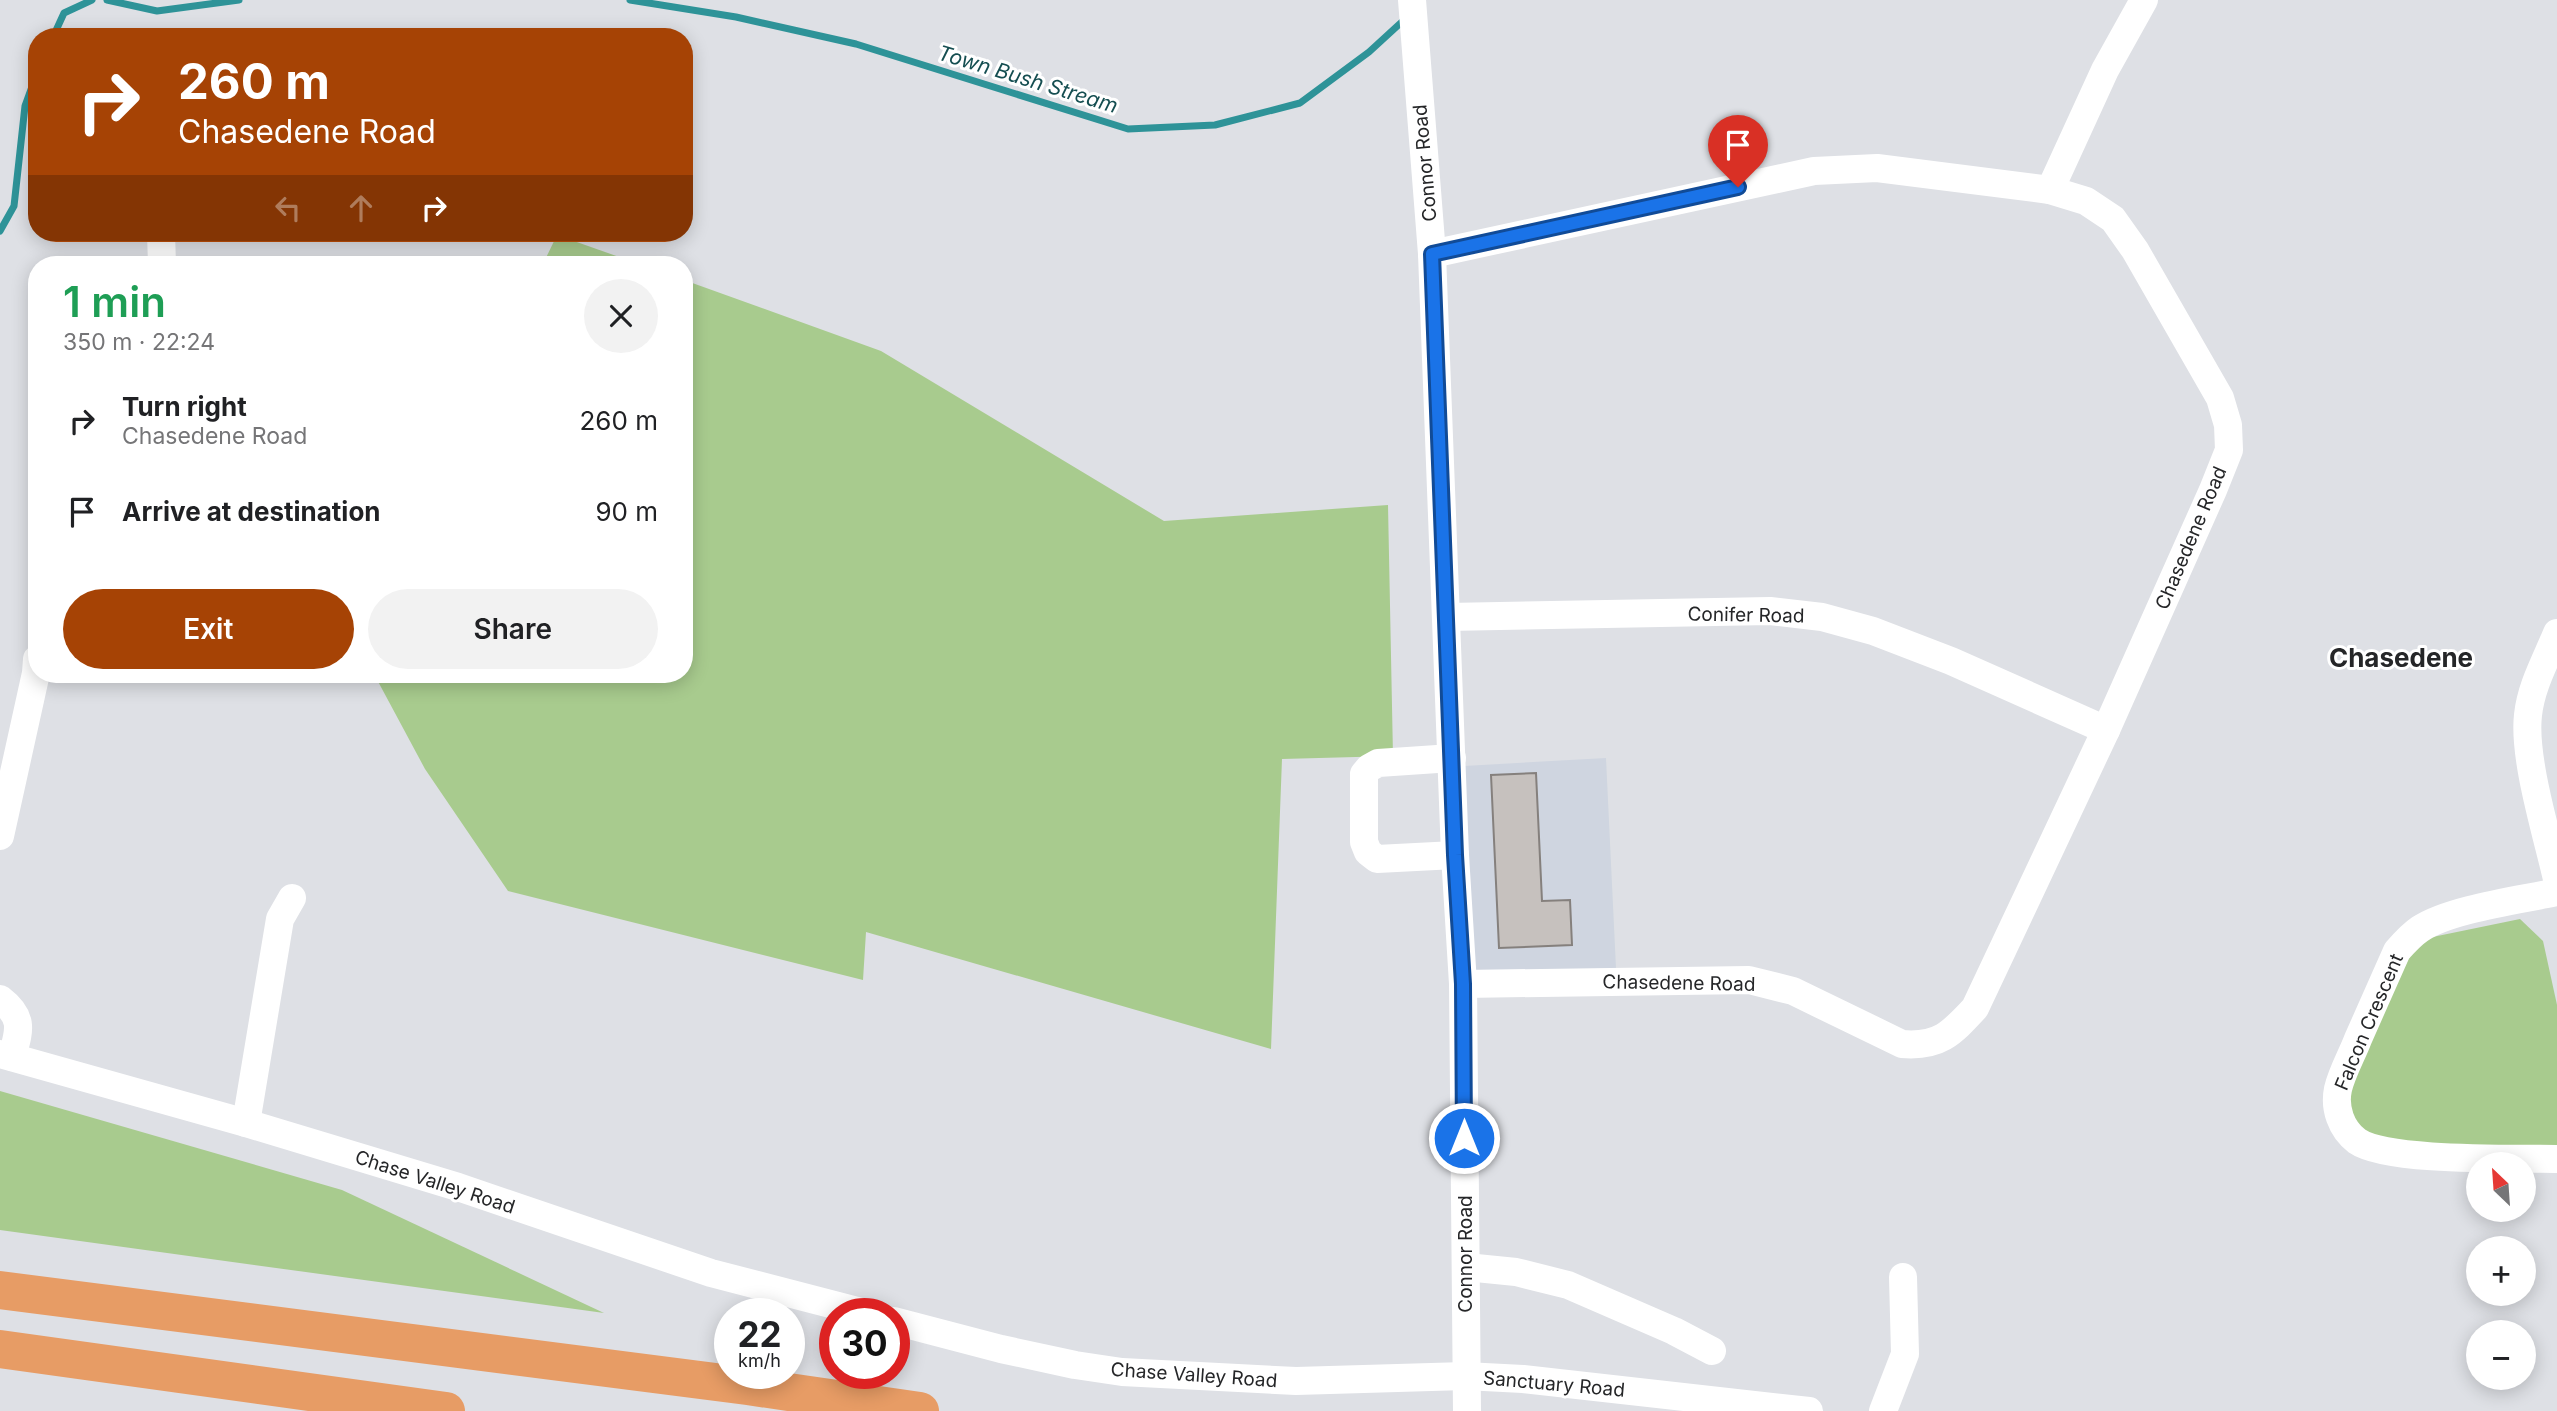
<!DOCTYPE html>
<html lang="en">
<head>
<meta charset="utf-8">
<style>
  body { margin:0; font-family:Inter,sans-serif; background:#f2f2f2; color:#202124; height:100vh; display:flex; flex-direction:column; font-size:26px; white-space:nowrap }
  * { box-sizing:border-box; margin:0 }
  p { font-size:23px; color:#757577 }
  .icon { flex:none; width:38px; height:38px; fill:none; stroke:currentColor; stroke-width:2; stroke-linecap:round; stroke-linejoin:round }
  .map { position:relative; flex:1; overflow:hidden }
  .details { position:absolute; left:28px; top:256px; width:665px; height:427px; display:flex; flex-direction:column; background:#fff; border-radius:28px; box-shadow:0 4px 18px #0003 }
  .details>* { flex:none }
  .hud { position:absolute; left:28px; top:28px; width:665px; height:214px; border-radius:28px; box-shadow:0 4px 18px #0003; background:#a64305; color:#fff; overflow:hidden }
  .needle { width:46px; rotate:335deg }
  .fabs { position:absolute; left:2466px; top:1152px; display:grid; gap:14px }
  .fabs a { display:grid; place-items:center; width:70px; height:70px; border-radius:50%; background:#fff; box-shadow:0 4px 18px #0003; font-size:35px }
  .speed { position:absolute; left:714px; top:1298px; display:flex; gap:14px; font-size:35px; font-weight:700; text-align:center }
  .speed>* { display:grid; place-content:center; width:91px; height:91px; border-radius:50%; background:#fff; box-shadow:0 4px 18px #0003; line-height:1 }
  .speed small { font-size:18px; font-weight:400 }
  .speed .limit { border:10px solid #d22; background:#fff; color:#111 }
  .pin { position:absolute; display:grid; place-items:center; width:60px; height:60px; color:#fff; margin:-72px -30px; border-radius:50% 50% 50% 0; rotate:-45deg; box-shadow:0 0 7px #0007 }
  .pin .icon { rotate:45deg }
  .me { position:absolute; width:77px; margin:-38px; rotate:0deg; stroke-linejoin:round; filter:drop-shadow(0 0 5px #0008) }
  .turn { display:flex; align-items:center; gap:24px; height:147px; padding:0 35px; font-size:32px }
  .turn .icon { width:91px; height:91px; stroke-width:2.5 }
  .turn b { display:block; font-size:49px; line-height:60px }
  .lanes { display:flex; align-items:center; height:66px; padding:0 35px; background:#0003; justify-content:center; gap:35px; direction:ltr }
  .lanes .off { opacity:.35 }
  .round { display:grid; place-items:center; flex:none; width:74px; height:74px; border-radius:37px; background:#f2f2f2 }
  .head { display:flex; align-items:center; justify-content:space-between; height:119px; padding:0 35px }
  h1 { font-size:42px; font-weight:600; line-height:52px; color:#1e9e55 }
  .action { display:flex; gap:14px; margin-top:auto; padding:14px 35px }
  .action a { flex:1; height:80px; border-radius:42px; background:#a64305; color:#fff; font-size:28px; font-weight:600; line-height:80px; text-align:center }
  .action a+a { background:#f2f2f2; color:#202124 }
  ul { padding:0; list-style:none }
  li { display:flex; align-items:center; gap:21px; height:91px; padding:0 35px }
  li div { flex:1 }
  li b { display:block; font-size:26px }
  li em { font-style:normal }
  .map>svg:first-child { display:block }
  .built { fill:#cfd5e0 }
  .green { fill:#a8cb8e }
  .lines { fill:none; stroke-linecap:round; stroke-linejoin:round }
  .stream { stroke:#2e9398; stroke-width:7 }
  .building { fill:#c6c1be; stroke:#85807d; stroke-width:2 }
  .minor { stroke:#fff; stroke-width:28 }
  .highway { stroke:#e79c65; stroke-width:38 }
  .route-casing { stroke:#114b97; stroke-width:18 }
  .route { stroke:#1a73e8; stroke-width:12 }
  .labels { text-anchor:middle; dominant-baseline:central; stroke-width:6; stroke-linejoin:round; paint-order:stroke }
  .street-label { font-size:19px; fill:#252628; stroke:#fff }
  .water-label { font-size:21px; font-style:italic; fill:#154e51; stroke:#fff }
  .district-label { font-size:26px; font-weight:bold; fill:#252628; stroke:#fff }
</style>
</head>
<body>
<div class="map">
<svg width="2557" height="1411" viewBox="0 0 2557 1411">
  <rect width="100%" height="100%" fill="#dee0e5"/>
  <path class="built" d="M1606,758L1616,968L1474,975L1464,766Z"/>
  <g class="green">
    <path d="M557,235L639,264H543Z"/>
    <path d="M684,280L881,351L1164,521L1388,505L1393,756L1282,759L1271,1049L866,932L863,980L508,891L425,769L374,674H684Z"/>
    <path d="M2520,919L2543,941L2557,1005V1151L2361,1140L2342,1091L2418,940Z"/>
    <path d="M0,1091L342,1190L604,1313L0,1230Z"/>
  </g>
  <g class="lines">
    <g class="stream">
      <path d="M107,0L157,11L239,0"/>
      <path d="M630,0L736,17L856,44L1128,129L1215,125L1300,103L1369,52L1405,19"/>
      <path d="M53,37L64,13L92,0"/>
      <path d="M0,231L14,206L25,106L37,73"/>
    </g>
  </g>
  <path class="building" d="M1536,773L1542,901L1570,900L1572,945L1499,948L1491,775Z"/>
  <g class="lines">
    <g class="minor">
      <path d="M1412,0L1432,254L1455,855L1463,984L1467,1411"/>
      <path d="M2050,190L2105,70L2144,0"/>
      <path d="M161,233L162,264"/>
      <path d="M1432,254L1814,171L1877,168L2050,190L2086,201L2113,219L2135,250L2220,398L2228,425L2229,450L2213,490L2106,730L1975,1008C1951,1034 1939,1047 1902,1044L1793,991L1749,980L1463,984"/>
      <path d="M1447,617L1770,611L1822,617L1873,631L1951,661L2106,730"/>
      <path d="M2557,633C2546,660 2531,686 2528,715C2523,758 2547,835 2557,879"/>
      <path d="M1452,758L1378,763L1369,768L1364,774V842L1368,852L1377,859L1455,855"/>
      <path d="M0,836L36,673L37,659"/>
      <path d="M2557,892C2520,900 2450,909 2420,929C2411,935 2404,943 2397,951C2384,981 2371,1010 2358,1039C2352,1055 2342,1072 2338,1089C2334,1108 2341,1129 2357,1141C2387,1162 2515,1158 2557,1159"/>
      <path d="M0,999C25,1018 19,1031 12,1057"/>
      <path d="M0,1054L246,1123L458,1187L711,1273L869,1314"/>
      <path d="M246,1123L280,919L292,898"/>
      <path d="M1466,1267L1516,1272L1568,1285L1674,1331L1712,1351"/>
      <path d="M894,1321L1001,1349L1075,1365L1122,1372L1296,1381L1465,1376L1523,1379L1809,1411"/>
      <path d="M1883,1411L1905,1354L1903,1277"/>
    </g>
    <g class="highway">
      <path d="M0,1290L747,1386L920,1411"/>
      <path d="M0,1349L446,1411"/>
    </g>
  </g>
  <g class="lines">
    <defs>
      <path id="route" d="M1464,1138L1463,984L1455,855L1432,254L1738,187"/>
    </defs>
    <use href="#route" class="route-casing"/>
    <use href="#route" class="route"/>
  </g>
  <g class="labels">
    <g class="street-label">
      <text transform="translate(1425 163) rotate(-95)">Connor Road</text>
      <text transform="translate(2191 538) rotate(-67)">Chasedene Road</text>
      <text transform="translate(1746 615) rotate(1)">Conifer Road</text>
      <text transform="translate(1679 983) rotate(1)">Chasedene Road</text>
      <text transform="translate(2369 1022) rotate(-67)">Falcon Crescent</text>
      <text transform="translate(435 1182) rotate(18)">Chase Valley Road</text>
      <text transform="translate(1465 1254) rotate(-90)">Connor Road</text>
      <text transform="translate(1194 1375) rotate(4)">Chase Valley Road</text>
      <text transform="translate(1554 1384) rotate(5)">Sanctuary Road</text>
    </g>
    <g class="water-label">
      <text transform="translate(1028 79) rotate(17)">Town Bush Stream</text>
    </g>
    <g class="district-label">
      <text x="2401" y="657">Chasedene</text>
    </g>
  </g>
</svg>
<div class="fabs">
<a><svg class="needle" viewBox="-14 -14 28 28"><path d="M0-13l5 13h-10z" fill="#e53935"/><path d="M0 13l5-13h-10z" fill="#757577"/></svg></a>
<a>+</a>
<a>−</a>
</div>
<div class="speed"><div>22<small>km/h</small></div><div class="limit">30</div></div>
<div class="pin" style="left:1738px;top:187px;background:#d93025"><svg class="icon" aria-label="arrive" viewBox="0 0 24 24"><path d="M6 21V4h12l-3 4 3 4H6"/></svg></div>
<svg class="me" style="left:1464px;top:1138px" viewBox="-20 -20 40 40"><circle r="17" fill="#1a73e8" stroke="#fff" stroke-width="3"/><path d="M0-11L8 9 0 5-8 9z" fill="#fff"/></svg>
<div class="hud">
<div class="turn"><svg class="icon" aria-label="right" viewBox="0 0 24 24"><path d="M7 20v-9h11M14 6l5 5-5 5"/></svg><div><b>260 m</b>Chasedene Road</div></div>
<div class="lanes"><svg class="icon off" aria-label="left" viewBox="0 0 24 24"><path d="M17 20v-9H6M10 6l-5 5 5 5"/></svg><svg class="icon off" aria-label="ahead" viewBox="0 0 24 24"><path d="M12 20V5M6 11l6-6 6 6"/></svg><svg class="icon" aria-label="right" viewBox="0 0 24 24"><path d="M7 20v-9h11M14 6l5 5-5 5"/></svg></div>
</div>
<section class="details">
<div class="head"><div><h1>1 min</h1><p>350 m · 22:24</p></div><a class="round"><svg class="icon" aria-label="close" viewBox="0 0 24 24"><path d="M6 6l12 12M18 6L6 18"/></svg></a></div>
<ul>
<li><svg class="icon" aria-label="right" viewBox="0 0 24 24"><path d="M7 20v-9h11M14 6l5 5-5 5"/></svg><div><b>Turn right</b><p>Chasedene Road</p></div><em>260 m</em></li>
<li><svg class="icon" aria-label="arrive" viewBox="0 0 24 24"><path d="M6 21V4h12l-3 4 3 4H6"/></svg><div><b>Arrive at destination</b></div><em>90 m</em></li>
</ul>
<div class="action"><a>Exit</a><a>Share</a></div>
</section>
</div>
</body>
</html>
